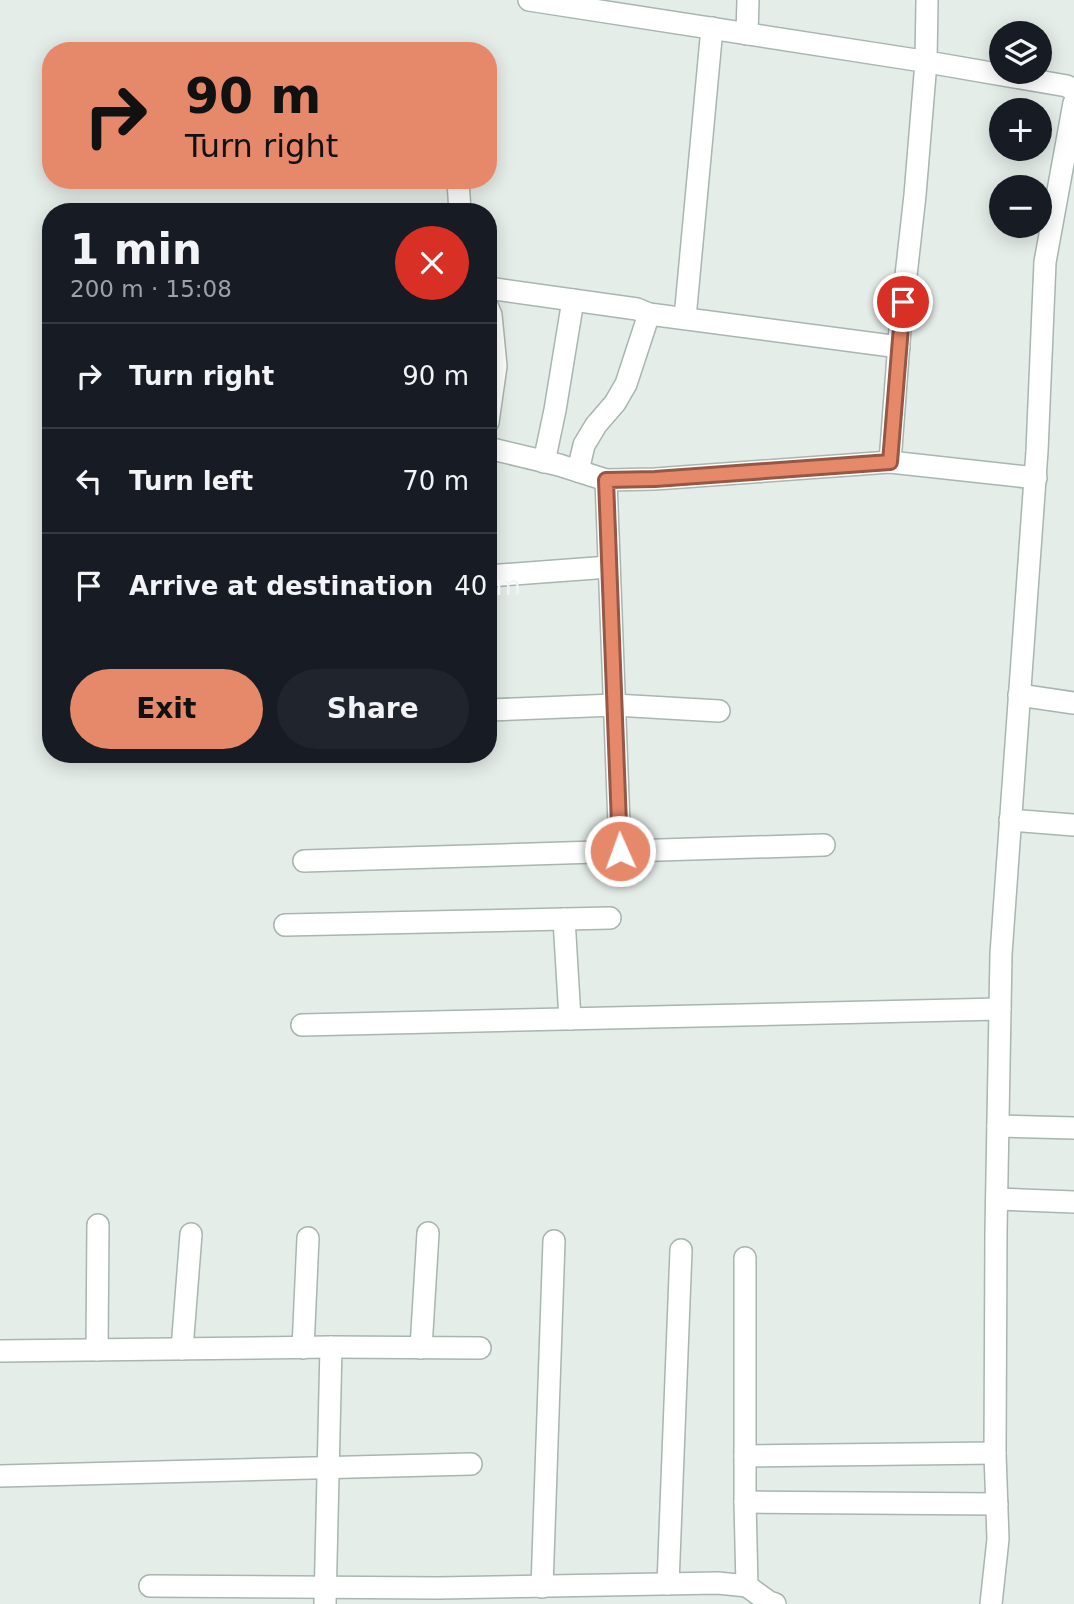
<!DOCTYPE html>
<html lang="en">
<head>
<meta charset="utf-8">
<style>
  body { margin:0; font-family:"DejaVu Sans",sans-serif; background:#20242c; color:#f1f3f6; height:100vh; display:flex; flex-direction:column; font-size:26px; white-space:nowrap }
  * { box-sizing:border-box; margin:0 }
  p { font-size:23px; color:#9ea1a6 }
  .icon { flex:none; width:38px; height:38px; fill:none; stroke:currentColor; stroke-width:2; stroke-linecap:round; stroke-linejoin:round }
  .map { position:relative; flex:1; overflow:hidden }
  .panel { position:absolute; left:42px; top:203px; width:455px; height:560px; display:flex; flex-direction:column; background:#171b24; border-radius:28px; box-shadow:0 4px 18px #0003 }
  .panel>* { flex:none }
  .hud { position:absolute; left:42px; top:42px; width:455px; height:147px; border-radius:28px; box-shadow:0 4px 18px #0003; background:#e6886a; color:#111; overflow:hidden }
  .fabs { position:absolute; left:989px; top:21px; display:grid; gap:14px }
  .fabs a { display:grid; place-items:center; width:63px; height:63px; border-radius:50%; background:#171b24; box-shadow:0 4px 18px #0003; font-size:35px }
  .pin { position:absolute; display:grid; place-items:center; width:60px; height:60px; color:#fff; margin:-30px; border:4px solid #fff; border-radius:50%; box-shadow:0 2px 7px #0007 }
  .me { position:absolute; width:77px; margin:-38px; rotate:358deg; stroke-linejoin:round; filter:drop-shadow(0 0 5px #0008) }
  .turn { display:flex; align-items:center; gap:24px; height:147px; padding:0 28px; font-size:32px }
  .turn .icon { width:91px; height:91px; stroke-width:2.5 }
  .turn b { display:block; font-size:49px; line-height:60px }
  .round { display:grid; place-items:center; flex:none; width:74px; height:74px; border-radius:37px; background:#20242c }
  .summary { display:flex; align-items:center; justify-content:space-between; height:119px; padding:0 28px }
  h1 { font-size:42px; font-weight:600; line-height:52px }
  .button { display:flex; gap:14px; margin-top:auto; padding:14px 28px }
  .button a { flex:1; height:80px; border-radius:42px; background:#e6886a; color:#111; font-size:28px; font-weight:600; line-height:80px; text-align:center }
  .button a+a { background:#20242c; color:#f1f3f6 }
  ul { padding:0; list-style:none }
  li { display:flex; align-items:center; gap:21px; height:105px; padding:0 28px; border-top:2px solid #363941 }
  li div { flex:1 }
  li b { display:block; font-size:26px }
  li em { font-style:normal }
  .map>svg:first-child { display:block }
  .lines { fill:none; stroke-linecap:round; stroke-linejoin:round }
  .minor-casing { stroke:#a8b5b0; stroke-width:24 }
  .minor { stroke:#fff; stroke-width:21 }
  .route-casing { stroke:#965845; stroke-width:18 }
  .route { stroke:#e6886a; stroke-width:12 }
</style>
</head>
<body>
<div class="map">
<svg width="1074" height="1604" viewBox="0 0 1074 1604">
  <rect width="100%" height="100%" fill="#e5ede9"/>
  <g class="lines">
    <defs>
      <g id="minor">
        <path d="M529,0L916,60L1067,86L1074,91"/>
        <path d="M747,34L748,0"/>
        <path d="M458,180L460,212"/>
        <path d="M488,288L637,309L649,314L899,347"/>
        <path d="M488,308L491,315L496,366L488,422"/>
        <path d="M685,318L712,28"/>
        <path d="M488,448L559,465L606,480L655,479L890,462L1036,478"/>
        <path d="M544,462L555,410L573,300"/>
        <path d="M890,462L900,329L915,195L926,62L927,0"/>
        <path d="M578,471L584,445L596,425L615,403L626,384L649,314"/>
        <path d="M606,480L620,851"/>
        <path d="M488,576L609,567"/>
        <path d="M1019,695L1074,703"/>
        <path d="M488,710L615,705L719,711"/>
        <path d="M1010,820L1074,825"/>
        <path d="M304,861L824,845"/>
        <path d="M564,919L570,1019"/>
        <path d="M285,925L610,918"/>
        <path d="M302,1025L1000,1009"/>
        <path d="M998,1126L1074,1128"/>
        <path d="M997,1199L1074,1202"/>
        <path d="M745,1258V1502L747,1586"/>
        <path d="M303,1348L308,1238"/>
        <path d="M421,1348L428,1233"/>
        <path d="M182,1349L191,1234"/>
        <path d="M97,1350L98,1225"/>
        <path d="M0,1351L331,1347L480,1348"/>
        <path d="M745,1456L995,1453"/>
        <path d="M0,1476L471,1464"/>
        <path d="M745,1502L997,1504"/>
        <path d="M668,1584L681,1250"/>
        <path d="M150,1586L438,1588L718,1583L747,1586L769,1602L775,1604"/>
        <path d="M542,1587L554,1241"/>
        <path d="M325,1604L331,1347"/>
        <path d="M991,1604L998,1539L995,1453L996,1231L1001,954L1037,451L1045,262L1074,103"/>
      </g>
    </defs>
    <use href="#minor" class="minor-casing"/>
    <use href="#minor" class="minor"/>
  </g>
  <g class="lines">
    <defs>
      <path id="route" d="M620,851L606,480L655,479L890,462L903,302"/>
    </defs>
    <use href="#route" class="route-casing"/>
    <use href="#route" class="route"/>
  </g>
</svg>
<div class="fabs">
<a><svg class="icon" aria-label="layers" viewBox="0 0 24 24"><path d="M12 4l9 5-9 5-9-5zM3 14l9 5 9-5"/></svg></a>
<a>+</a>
<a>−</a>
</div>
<div class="pin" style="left:903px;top:302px;background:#d93025"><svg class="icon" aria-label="arrive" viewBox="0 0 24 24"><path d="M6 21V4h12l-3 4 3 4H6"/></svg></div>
<svg class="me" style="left:620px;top:851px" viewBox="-20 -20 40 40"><circle r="17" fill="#e6886a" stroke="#fff" stroke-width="3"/><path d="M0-11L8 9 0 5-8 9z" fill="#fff"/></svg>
<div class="hud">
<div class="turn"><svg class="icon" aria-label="right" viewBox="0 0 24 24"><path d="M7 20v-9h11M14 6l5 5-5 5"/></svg><div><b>90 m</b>Turn right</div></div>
</div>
<section class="panel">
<div class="summary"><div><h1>1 min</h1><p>200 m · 15:08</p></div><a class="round" style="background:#d93025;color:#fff"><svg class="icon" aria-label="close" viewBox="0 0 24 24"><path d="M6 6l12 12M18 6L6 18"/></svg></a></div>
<ul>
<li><svg class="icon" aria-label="right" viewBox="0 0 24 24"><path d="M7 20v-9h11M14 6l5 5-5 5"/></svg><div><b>Turn right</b></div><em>90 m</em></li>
<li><svg class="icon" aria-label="left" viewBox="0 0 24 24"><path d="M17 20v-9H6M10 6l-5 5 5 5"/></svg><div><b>Turn left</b></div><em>70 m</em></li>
<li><svg class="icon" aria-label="arrive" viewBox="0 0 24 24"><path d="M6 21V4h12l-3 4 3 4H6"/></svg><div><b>Arrive at destination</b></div><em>40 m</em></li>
</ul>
<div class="button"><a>Exit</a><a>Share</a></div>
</section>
</div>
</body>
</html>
